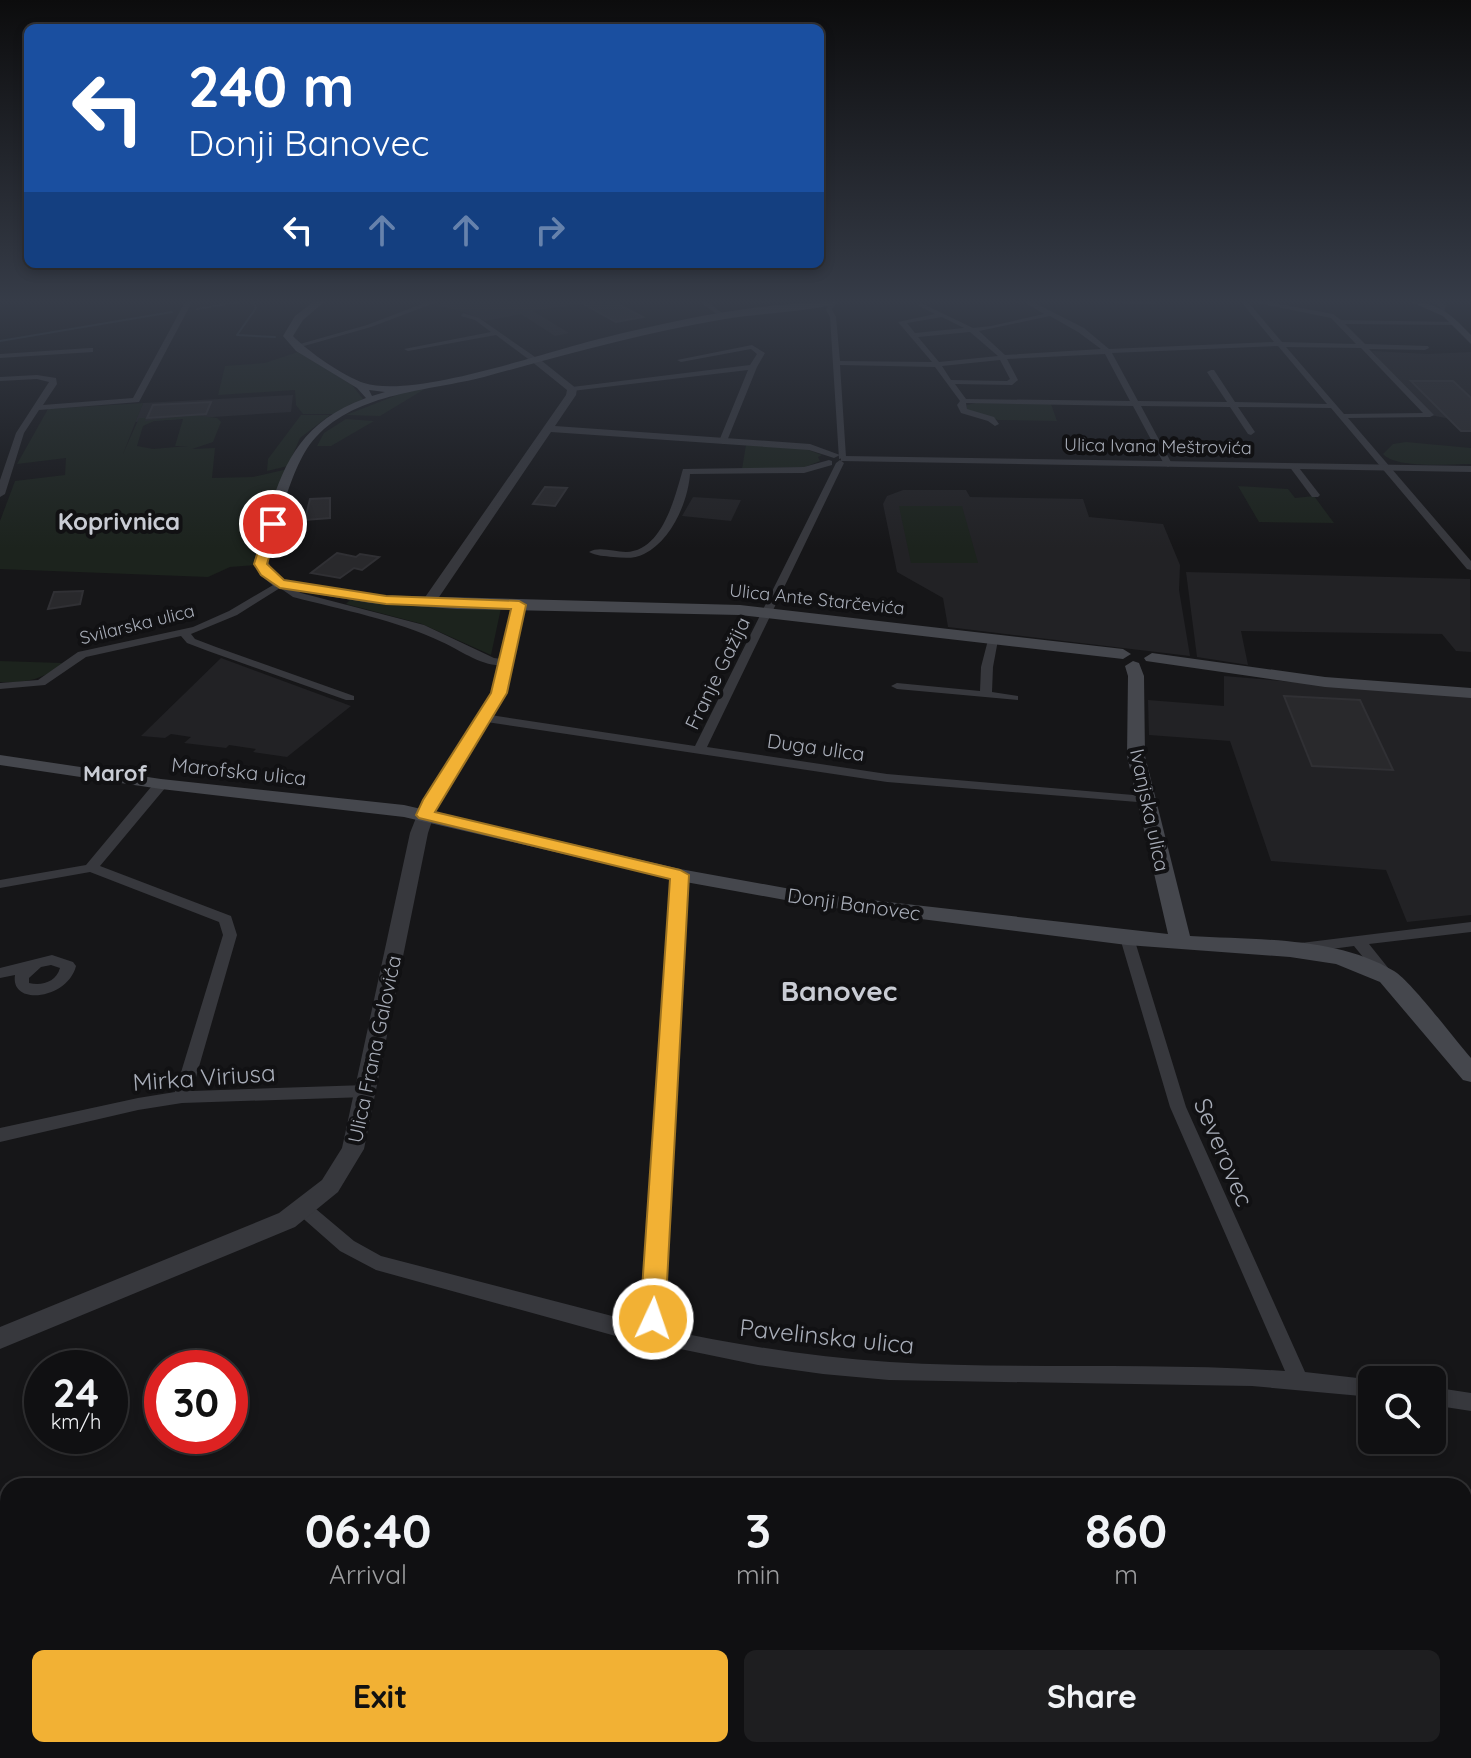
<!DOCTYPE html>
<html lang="en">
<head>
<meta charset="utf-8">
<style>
  body { margin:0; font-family:Quicksand,sans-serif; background:#1e1e20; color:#f1f3f6; height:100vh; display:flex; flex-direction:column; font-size:30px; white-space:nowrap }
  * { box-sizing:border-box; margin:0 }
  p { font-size:26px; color:#9c9d9f }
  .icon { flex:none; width:44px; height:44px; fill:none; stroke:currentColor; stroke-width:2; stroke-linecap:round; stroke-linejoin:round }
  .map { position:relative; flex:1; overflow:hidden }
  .panel { position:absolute; left:0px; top:1478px; width:1472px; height:280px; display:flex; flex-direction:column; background:#101012; border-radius:24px 24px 0 0; box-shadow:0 4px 12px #0003,0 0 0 2px #303032 }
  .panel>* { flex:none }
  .guide { position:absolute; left:24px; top:24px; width:800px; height:244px; border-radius:12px; box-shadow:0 4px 12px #0003,0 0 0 2px #303032; background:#1a4fa0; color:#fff; overflow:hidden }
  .buttons { position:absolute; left:1358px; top:1366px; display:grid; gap:16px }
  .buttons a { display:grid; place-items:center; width:88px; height:88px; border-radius:12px; background:#101012; box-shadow:0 4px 12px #0003,0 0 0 2px #303032; font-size:40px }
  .speed { position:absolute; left:24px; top:1350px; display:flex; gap:16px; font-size:40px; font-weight:700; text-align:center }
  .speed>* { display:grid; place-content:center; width:104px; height:104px; border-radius:50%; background:#101012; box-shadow:0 4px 12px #0003,0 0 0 2px #303032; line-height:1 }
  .speed small { font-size:20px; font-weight:400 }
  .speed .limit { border:12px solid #d22; background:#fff; color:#111 }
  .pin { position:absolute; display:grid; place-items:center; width:68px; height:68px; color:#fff; margin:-34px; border:4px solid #fff; border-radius:50%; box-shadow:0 2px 8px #0007 }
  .me { position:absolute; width:88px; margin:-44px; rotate:3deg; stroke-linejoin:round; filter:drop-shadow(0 0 6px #0008) }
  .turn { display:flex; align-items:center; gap:28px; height:168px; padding:0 32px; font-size:36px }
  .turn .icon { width:104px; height:104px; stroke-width:2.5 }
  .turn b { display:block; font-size:56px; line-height:68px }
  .lanes { display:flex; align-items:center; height:76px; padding:0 32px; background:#0003; justify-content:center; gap:40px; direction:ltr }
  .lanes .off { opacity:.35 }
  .eta { display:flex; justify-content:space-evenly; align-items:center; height:136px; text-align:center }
  .eta b { font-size:48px; font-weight:700; line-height:56px }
  .action { display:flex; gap:16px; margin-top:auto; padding:16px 32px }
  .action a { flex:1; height:92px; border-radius:12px; background:#f2b134; color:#111; font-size:32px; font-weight:700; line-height:92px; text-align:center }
  .action a+a { background:#1e1e20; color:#f1f3f6 }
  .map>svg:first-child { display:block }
  .built { fill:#222225 }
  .green { fill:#1c231d; fill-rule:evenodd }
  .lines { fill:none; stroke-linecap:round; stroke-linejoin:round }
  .stream { stroke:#2c353c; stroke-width:2 }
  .building { fill:#29292c; stroke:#303034; stroke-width:2 }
  .minor { fill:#37383d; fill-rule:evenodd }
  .tertiary { fill:#37383d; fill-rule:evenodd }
  .secondary { fill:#45474d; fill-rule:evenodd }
  .route { fill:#f2b134; stroke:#9d7322; stroke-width:2 }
  .labels { text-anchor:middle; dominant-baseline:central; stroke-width:8; stroke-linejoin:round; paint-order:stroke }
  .far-street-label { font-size:18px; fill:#a8adb8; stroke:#111113 }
  .street-label { font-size:20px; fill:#a8adb8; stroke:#111113 }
  .neighbourhood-label { font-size:22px; font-weight:bold; fill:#c9ccd4; stroke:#111113 }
  .far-district-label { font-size:24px; font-weight:bold; fill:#c9ccd4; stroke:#111113 }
  .near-street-label { font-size:24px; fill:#a8adb8; stroke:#111113 }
  .district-label { font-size:28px; font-weight:bold; fill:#c9ccd4; stroke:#111113 }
</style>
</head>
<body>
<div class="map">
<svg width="1471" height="1758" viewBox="0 0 1471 1758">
  <rect width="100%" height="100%" fill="#161618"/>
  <g class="built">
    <path d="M445,302H583L584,303L533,311L569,333L555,336L521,314L485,321L464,312L436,305Z"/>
    <path d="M1372,351L1427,354L1471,352V423L1425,414Z"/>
    <path d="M293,395L291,412L135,422L143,403Z"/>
    <path d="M903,490H966L970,497L1083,499L1089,517L1163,524L1180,565L1179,590L1190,656L948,627L943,598L897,572L883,504L887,496Z"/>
    <path d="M693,497L741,500L731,521L682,516Z"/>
    <path d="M1186,572L1470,579L1471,652L1456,651L1442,634L1241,631L1248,665L1197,657Z"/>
    <path d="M221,658L351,706L287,757L253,752L256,749L229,745L226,748L184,743L191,737L171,734L165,738L141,736Z"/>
    <path d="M1224,676L1471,697V915L1407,922L1386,870L1271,861L1230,741L1149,735L1148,700L1224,706Z"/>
  </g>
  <g class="green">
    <path d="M298,352L352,385L363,399L337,414H303L296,405L295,390L218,395L225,366L265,363Z"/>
    <path d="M418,387L423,390L380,416L346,415Z"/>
    <path d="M143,403L123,454L139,418H146L145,421L194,415L217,418L221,422L213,442L192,449L215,448L212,478L253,477L288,469L257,565L230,567L208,577L0,569V521L15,481L65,475L66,458L17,464L48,409ZM183,419L175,446H188L153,449L137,446L143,426L154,421Z"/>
    <path d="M976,403L1051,404L1057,421L998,420L967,410V405Z"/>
    <path d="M301,415H330L300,438L288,466L267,471L268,459Z"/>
    <path d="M346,419L374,421L331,446H317L324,433Z"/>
    <path d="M1406,442L1471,448V464C1450,464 1396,469 1383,454L1393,444Z"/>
    <path d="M746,445L806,449L822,455L818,457L820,461L805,467L742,469Z"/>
    <path d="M1238,486L1288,489L1295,498L1314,496L1334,523L1259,522Z"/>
    <path d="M899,506H962L978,563H911Z"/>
    <path d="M350,600L501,608L491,655L422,624L346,604Z"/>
    <path d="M0,661L62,663C43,680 26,683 0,682Z"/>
  </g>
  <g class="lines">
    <g class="stream">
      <path d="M253,302L256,308L237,335L275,337"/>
      <path d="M197,309L238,302"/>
      <path d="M0,341L172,312"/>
    </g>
  </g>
  <g class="building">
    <path d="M580,302H614L643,317L616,322Z"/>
    <path d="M1411,381H1453L1471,398V431H1461Z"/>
    <path d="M211,402L206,414L147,418L153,405Z"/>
    <path d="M545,487L567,488L555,506L533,504Z"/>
    <path d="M330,498V518L305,520L310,499Z"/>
    <path d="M337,553L356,557L360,554L379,557L362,570L354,568L340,578L311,573Z"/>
    <path d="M83,591L80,604L48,609L54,592Z"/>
    <path d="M1284,696L1360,700L1393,770L1312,766Z"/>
  </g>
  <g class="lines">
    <g class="minor">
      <path d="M185,302H192L139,402L39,410L24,433L5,494L0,497V480L16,433L49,382L37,379L0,381V377L37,375L56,378L57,384L43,405L133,398Z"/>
      <path d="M427,302H437L371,327L297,348L293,346L367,325Z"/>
      <path d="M700,302H708L727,317L722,318Z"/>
      <path d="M830,302H837L832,310L836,317L840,361L932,362L898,322L935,314L919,306L921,303L973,328L991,326L1044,314L1024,302H1033L1084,328L1109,349L1274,342L1241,302H1248L1282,342L1356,344L1331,318L1253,302H1269L1333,314L1341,320L1458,322L1456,325L1345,324L1365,344L1428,346L1429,348L1425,350L1369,349L1434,415L1430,417L1348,418L1471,561V570L1467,569L1331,408L1238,407L1255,432L1251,435L1248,434L1230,407L1141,406L1172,464L1168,467L1164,464L1133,406L966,403L967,409L994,417L999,424L995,426L988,421L961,413L957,405L960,401L935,367L840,365L846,457L839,459L830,317L826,310ZM1050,316L1078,332L1101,349L1005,355L979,331ZM942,317L964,328L915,333L907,323ZM970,332L998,356L939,362L918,337ZM1278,346L1327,404L1235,402L1214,370H1211L1207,372L1227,402L1138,401L1112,353ZM1286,347L1361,348L1423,413L1344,414ZM1105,354L1130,401L966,399L955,384L1012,385L1018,380L1007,359ZM1000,360L1010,379L1007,381L951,380L942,366Z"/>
      <path d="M1089,302H1156L1153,304Z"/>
      <path d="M1434,302H1442L1446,306L1444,312H1440V308Z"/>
      <path d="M463,313L479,318L538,359L531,361L496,335L408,351L404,349L491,332L475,320L461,316Z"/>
      <path d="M752,345L765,353L757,367L727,441L723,444L719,441L748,370L572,391L568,389L572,387L750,365L757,354L751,349L681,362L677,360Z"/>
      <path d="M90,348H93V352L0,358V354Z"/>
      <path d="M829,460L832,461V465L804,473L690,474C688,502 671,541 644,554C635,559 624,558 613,557C605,556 596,556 589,552C599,546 614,552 626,552C663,551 675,496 683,469L804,467Z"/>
      <path d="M840,460L844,463L707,747L887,774L1145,796L1150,797L1152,800L1150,803L887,782L480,721L478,718L480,715L484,714L695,746L836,463Z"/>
      <path d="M1290,464H1296L1320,495L1318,497H1312L1289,466Z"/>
      <path d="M280,581L301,593L424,625L494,658L509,660L511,662C493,674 460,650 442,642C396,620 343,610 293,597L280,588L237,615L191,634L195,639L216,647L354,696V700H346L208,651L187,643L181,636L86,657L45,685L0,689V683L38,680L78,652L193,627L229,611Z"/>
      <path d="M993,637L998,640L993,667L992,692L1018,696V700L897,689L891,686L897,683L980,691L981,667L988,640Z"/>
      <path d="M161,780L166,781L167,784L166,787L100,866L231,916L237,935L192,1091L366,1085L372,1087L374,1091L372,1095L366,1097L182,1103L138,1110L0,1142V1128L138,1098L175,1092L223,935L219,922L90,872L0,888V880L86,865L156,781Z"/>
      <path d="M680,871L687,875L662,1329C737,1345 813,1357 890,1362C1022,1370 1153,1362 1285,1371L1170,1107L1120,938L1127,933L1134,938L1186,1107L1305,1372L1375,1380H1372V1397L1252,1386L889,1380L823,1374L758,1365L656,1344L652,1346L376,1270L340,1251L298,1214L295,1209L298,1204L304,1202L310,1204L354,1241L381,1256L643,1324L673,875Z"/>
      <path d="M1471,922V932L1369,944L1393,974L1385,979L1380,978L1354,946L1301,953L1294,948L1301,943Z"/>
      <path d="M52,955L73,962L76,966C68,999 10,1007 15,975L0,978V968ZM51,965L60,968C56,982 42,986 29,983V978L41,967Z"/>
      <path d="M1432,1387L1471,1393V1411L1432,1405Z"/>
    </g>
    <g class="tertiary">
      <path d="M531,357H537L577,389L576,395L555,426L810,444L840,455L834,458L809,450L551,432L433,606H423L421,603L566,395L567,390L531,361Z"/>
      <path d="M845,456L1471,466V472L841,461V457Z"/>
      <path d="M519,601L526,605L506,693L439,800L428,833L364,1149L338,1192L295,1227L0,1349V1327L279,1213L322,1180L342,1148L410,833L423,800L492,693L512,605Z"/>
    </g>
    <g class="secondary">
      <path d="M313,302H324L303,320L293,336C307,351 345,377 364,383C416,399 547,351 603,338C680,319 759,302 839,302C822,311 750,314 725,319C643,333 564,355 484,377C429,391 358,392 316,437C290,465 279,525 268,561L272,570L285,580L370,595L740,605L1123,649L1131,654L1123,659L740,615L457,609L370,603L275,587L260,575L254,561C278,486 284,428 366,398L357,388L296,351L283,336L295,316ZM369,390L385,392L372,396Z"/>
      <path d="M1411,302C1439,302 1453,316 1471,335V344L1443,316Z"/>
      <path d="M1152,653L1325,677L1471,688V698L1325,687L1146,661L1144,658Z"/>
      <path d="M1133,661L1139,663L1144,676L1145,756L1190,936C1255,940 1336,936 1394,971C1411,981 1455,1040 1471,1058V1082L1463,1080L1380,982L1336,964L1290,957L1127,945L818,906L680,881L404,817L161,789L0,765V755L161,779L404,805L680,869L818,894L1168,934L1127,756L1128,676L1125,666Z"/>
    </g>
  </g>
  <linearGradient id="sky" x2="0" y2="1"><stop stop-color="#0c0c0d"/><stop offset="0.55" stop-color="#363c48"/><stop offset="1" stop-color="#363c48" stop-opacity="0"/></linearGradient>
  <rect width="1471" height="548" fill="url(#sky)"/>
  <path class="route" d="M273,520L279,524L267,564L284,580L386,596L519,601L526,605L507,693L435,812L680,870L689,875L665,1319L662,1327L653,1330L644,1327L640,1319L670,879L419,818L416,815L423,800L491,693L511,609L386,604L280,588L261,575L254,564L267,524Z"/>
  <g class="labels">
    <g class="far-street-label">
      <text transform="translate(1158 446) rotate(1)">Ulica Ivana Meštrovića</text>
      <text transform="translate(817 599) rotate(6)">Ulica Ante Starčevića</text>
      <text transform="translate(137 624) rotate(-14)">Svilarska ulica</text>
    </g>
    <g class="street-label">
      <text transform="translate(717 673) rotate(-64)">Franje Gažija</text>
      <text transform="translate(816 747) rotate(8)">Duga ulica</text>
      <text transform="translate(239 771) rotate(6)">Marofska ulica</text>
      <text transform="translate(1150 810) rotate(78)">Ivanjska ulica</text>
      <text transform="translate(854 904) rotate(8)">Donji Banovec</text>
      <text transform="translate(374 1049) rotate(-78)">Ulica Frana Galovića</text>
    </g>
    <g class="neighbourhood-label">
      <text x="115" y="773">Marof</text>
    </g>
    <g class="far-district-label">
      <text x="119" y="521">Koprivnica</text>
    </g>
    <g class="near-street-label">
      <text transform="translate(204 1077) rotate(-4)">Mirka Viriusa</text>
      <text transform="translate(1224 1152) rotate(67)">Severovec</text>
      <text transform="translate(827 1336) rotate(6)">Pavelinska ulica</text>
    </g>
    <g class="district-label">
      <text x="839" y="990">Banovec</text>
    </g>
  </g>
</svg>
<div class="buttons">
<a><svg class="icon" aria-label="search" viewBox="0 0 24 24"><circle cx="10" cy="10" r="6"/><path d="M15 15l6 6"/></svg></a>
</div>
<div class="speed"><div>24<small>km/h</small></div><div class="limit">30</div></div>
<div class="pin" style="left:273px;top:524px;background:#d93025"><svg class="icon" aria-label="arrive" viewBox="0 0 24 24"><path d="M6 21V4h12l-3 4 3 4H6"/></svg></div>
<svg class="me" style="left:653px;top:1319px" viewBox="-20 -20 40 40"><circle r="17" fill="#f2b134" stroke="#fff" stroke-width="3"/><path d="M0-11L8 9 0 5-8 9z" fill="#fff"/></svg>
<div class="guide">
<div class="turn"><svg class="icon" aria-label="left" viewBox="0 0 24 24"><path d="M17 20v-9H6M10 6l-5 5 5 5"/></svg><div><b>240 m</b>Donji Banovec</div></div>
<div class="lanes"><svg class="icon" aria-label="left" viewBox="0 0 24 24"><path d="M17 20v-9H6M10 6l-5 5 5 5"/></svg><svg class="icon off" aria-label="ahead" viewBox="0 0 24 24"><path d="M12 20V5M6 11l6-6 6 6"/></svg><svg class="icon off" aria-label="ahead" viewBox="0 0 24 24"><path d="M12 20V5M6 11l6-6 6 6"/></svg><svg class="icon off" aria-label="right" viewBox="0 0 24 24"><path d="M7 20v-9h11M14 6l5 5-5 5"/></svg></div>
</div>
<section class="panel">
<div class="eta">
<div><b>06:40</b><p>Arrival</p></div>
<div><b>3</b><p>min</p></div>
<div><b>860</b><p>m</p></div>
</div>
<div class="action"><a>Exit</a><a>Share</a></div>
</section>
</div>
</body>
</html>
